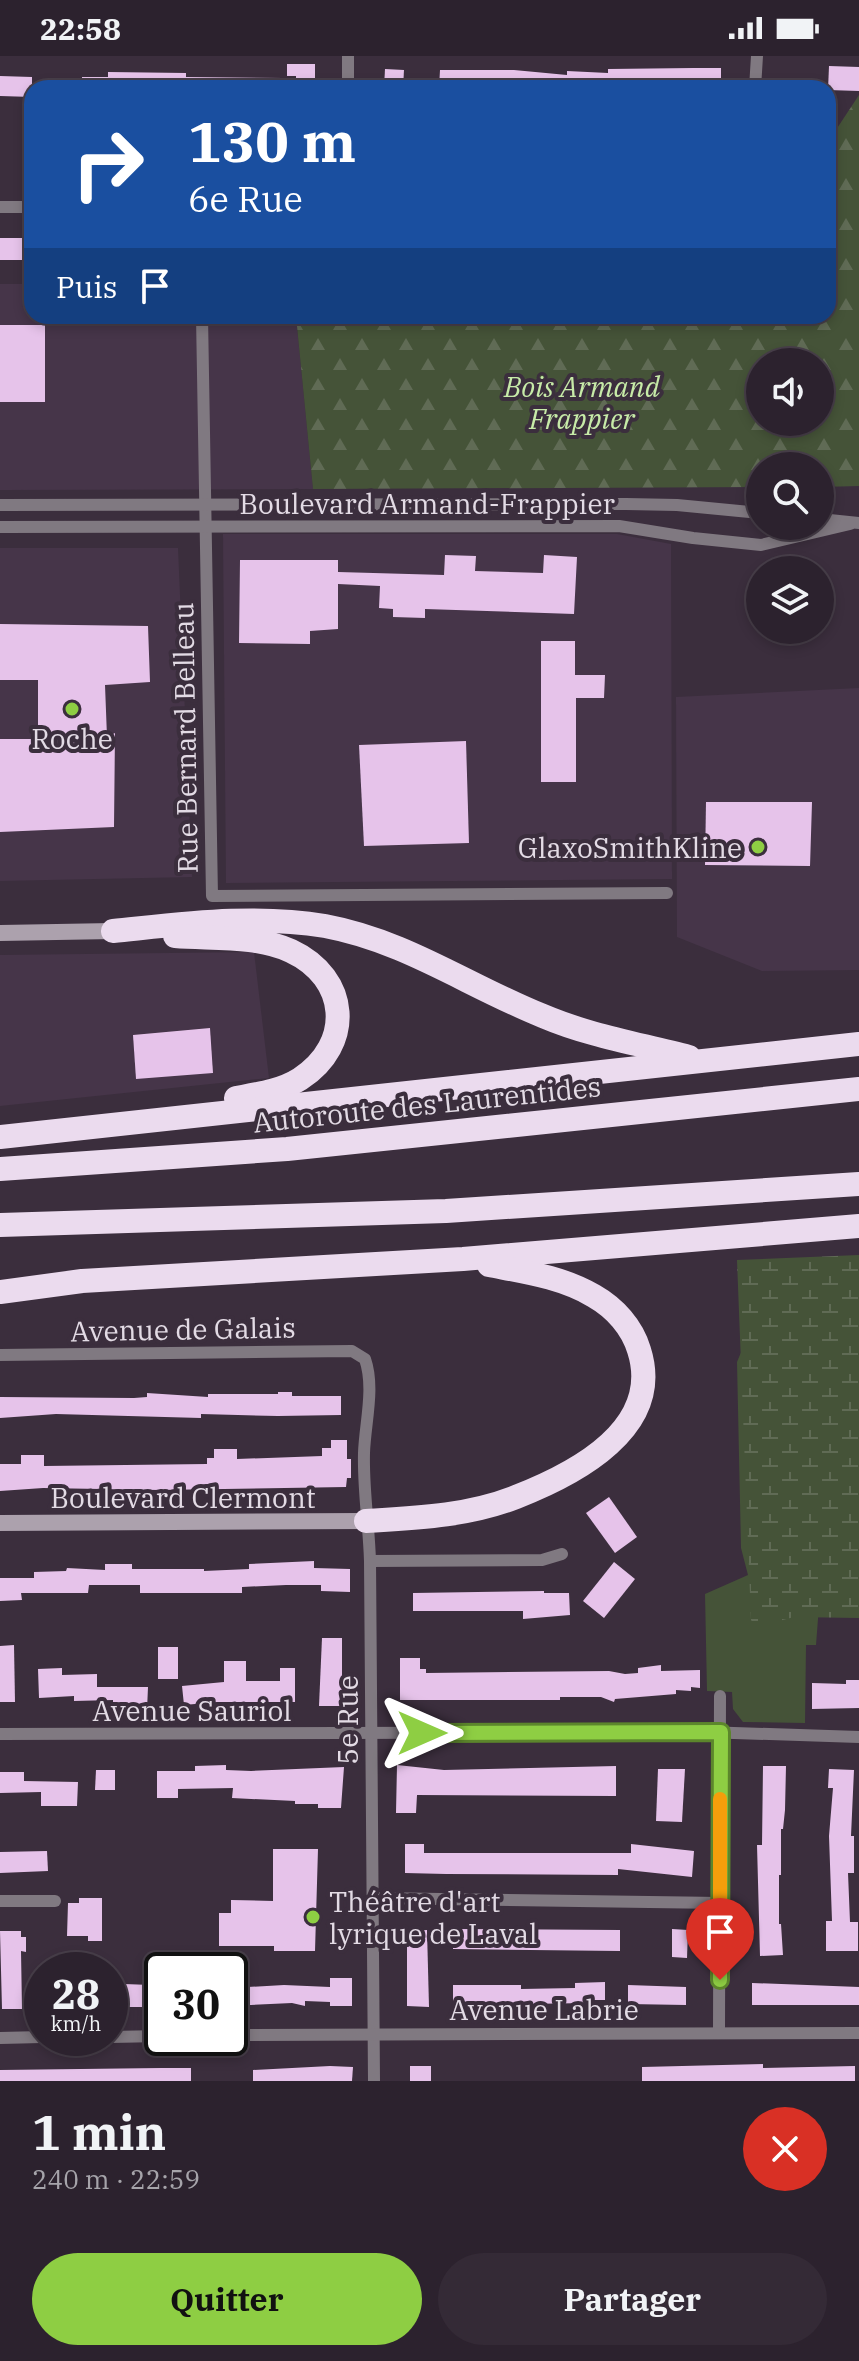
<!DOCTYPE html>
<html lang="fr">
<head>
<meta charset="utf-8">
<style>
  body { margin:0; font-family:"IBM Plex Serif",serif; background:#342a36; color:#f1f3f6; height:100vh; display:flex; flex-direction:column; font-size:30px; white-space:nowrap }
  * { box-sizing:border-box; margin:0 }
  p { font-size:26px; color:#a6a4aa }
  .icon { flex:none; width:44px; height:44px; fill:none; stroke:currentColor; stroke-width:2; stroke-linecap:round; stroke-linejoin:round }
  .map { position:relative; height:2025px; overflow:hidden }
  .panel { display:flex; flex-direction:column; background:#2c222e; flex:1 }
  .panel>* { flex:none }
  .banner { position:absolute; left:24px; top:24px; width:812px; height:244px; border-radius:24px; box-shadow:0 4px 12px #0003,0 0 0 2px #483f4a; background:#1a4fa0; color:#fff; overflow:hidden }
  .controls { position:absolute; left:746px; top:292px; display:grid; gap:16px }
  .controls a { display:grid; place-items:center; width:88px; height:88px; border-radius:50%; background:#2c222e; box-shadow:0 4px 12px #0003,0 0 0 2px #483f4a; font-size:40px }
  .speed { position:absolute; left:24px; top:1896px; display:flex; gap:16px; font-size:40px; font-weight:700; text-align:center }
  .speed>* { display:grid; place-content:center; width:104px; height:104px; border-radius:50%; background:#2c222e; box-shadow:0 4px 12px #0003,0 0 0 2px #483f4a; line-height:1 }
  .speed small { font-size:20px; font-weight:400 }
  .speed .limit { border:4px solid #111; border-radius:12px; background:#fff; color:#111 }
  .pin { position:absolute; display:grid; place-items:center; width:68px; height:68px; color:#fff; margin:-82px -34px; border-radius:50% 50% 50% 0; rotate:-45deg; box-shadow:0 0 8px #0007 }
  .pin .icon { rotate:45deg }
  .me { position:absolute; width:88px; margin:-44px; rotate:90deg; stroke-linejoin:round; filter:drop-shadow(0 0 6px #0008) }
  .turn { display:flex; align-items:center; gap:28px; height:168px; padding:0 32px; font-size:36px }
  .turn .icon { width:104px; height:104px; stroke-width:2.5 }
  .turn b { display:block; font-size:56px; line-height:68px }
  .then { display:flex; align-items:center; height:76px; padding:0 32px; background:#0003; gap:16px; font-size:30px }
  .round { display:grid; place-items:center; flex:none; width:84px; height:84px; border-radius:42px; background:#342a36 }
  .headline { display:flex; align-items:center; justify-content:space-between; height:136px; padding:0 32px }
  h1 { font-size:48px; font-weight:800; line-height:60px }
  .button { display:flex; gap:16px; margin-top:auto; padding:16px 32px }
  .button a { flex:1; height:92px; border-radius:48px; background:#8ece43; color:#111; font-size:32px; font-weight:800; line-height:92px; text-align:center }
  .button a+a { background:#342a36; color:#f1f3f6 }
  .status { display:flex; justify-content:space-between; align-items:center; height:56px; padding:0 40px; background:#2c222e; direction:ltr }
  .status svg { height:22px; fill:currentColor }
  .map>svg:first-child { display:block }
  .built { fill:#463549 }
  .green { fill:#455338 }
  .forest { fill:url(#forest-firs); fill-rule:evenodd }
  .wetland { fill:url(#wetland-marsh) }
  .building { fill:#e6c3ea }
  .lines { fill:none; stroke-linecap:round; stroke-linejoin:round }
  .street { stroke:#807981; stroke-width:12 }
  .secondary { stroke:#aca1ad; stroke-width:16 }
  .highway { stroke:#ebdbee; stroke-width:24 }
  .route-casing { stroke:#5c862c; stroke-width:20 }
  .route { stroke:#8ece43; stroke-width:14 }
  .slow { stroke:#f59e0b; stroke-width:14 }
  .poi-dot { fill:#8ece43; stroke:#3b2e3d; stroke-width:3 }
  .labels { text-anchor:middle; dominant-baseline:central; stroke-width:8; stroke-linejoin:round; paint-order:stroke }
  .park-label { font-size:28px; font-style:italic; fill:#c7eba8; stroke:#3b2e3d }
  .street-label { font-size:28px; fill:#e3dbe5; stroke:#3b2e3d }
  .poi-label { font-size:28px; fill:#e3dbe5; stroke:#3b2e3d }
</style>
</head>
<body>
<div class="status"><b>22:58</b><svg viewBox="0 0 49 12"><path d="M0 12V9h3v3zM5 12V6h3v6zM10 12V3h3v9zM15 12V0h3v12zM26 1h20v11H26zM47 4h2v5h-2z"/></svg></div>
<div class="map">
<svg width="859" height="2025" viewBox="0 0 859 2025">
  <defs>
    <pattern id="forest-firs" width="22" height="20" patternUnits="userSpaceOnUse" patternTransform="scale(2)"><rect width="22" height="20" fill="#455338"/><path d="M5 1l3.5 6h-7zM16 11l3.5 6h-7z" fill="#606b55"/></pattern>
    <pattern id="wetland-marsh" width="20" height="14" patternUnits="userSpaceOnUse" patternTransform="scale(2)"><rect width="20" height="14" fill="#455338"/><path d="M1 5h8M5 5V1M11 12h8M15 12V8" fill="none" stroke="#606b55"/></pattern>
  </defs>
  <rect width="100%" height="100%" fill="#3b2e3d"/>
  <g class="built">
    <path d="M0,228H32V260H296L313,433L0,434Z"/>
    <path d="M223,478H617L671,488L672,823L226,827Z"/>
    <path d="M0,492H178L192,821L0,825Z"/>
    <path d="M859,632V914L762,915L677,881L676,641Z"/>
    <path d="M254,896L269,1022L0,1050V899Z"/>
  </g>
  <path class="green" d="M742,1294L819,1550L816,1589H806L805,1667L743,1666L733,1653L732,1636L707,1635L705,1538L748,1519L741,1492L737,1306Z"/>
  <path class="forest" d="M859,39V430L820,431V410H760V431L313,433L296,260H828V86ZM760,306H820V366H760Z"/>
  <path class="wetland" d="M859,1199V1562L794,1561L756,1571L751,1564L737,1204Z"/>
  <g class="building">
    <path d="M287,8H315V32H296V20H287Z"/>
    <path d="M829,10L859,11V35L828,34Z"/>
    <path d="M693,12H721V32H439L440,14H514L567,19V15L608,17V13Z"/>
    <path d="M385,13L404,14L403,32H384Z"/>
    <path d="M108,16L186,17V21L283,22V32H82V21H108Z"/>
    <path d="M0,20L32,21V41L0,40Z"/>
    <rect x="0" y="182" width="32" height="22"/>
    <rect x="0" y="269" width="45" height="77"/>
    <path d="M445,499L476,500L475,515L543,517L544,499L577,501L574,558L425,553V562L393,561V553L379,552L380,530L338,528V573L310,575V588L239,587L240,504H338V516L444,519Z"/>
    <path d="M0,568L148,570L150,626L105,629L107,681L115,677L114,771L0,776V683H38V624H0Z"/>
    <path d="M541,585H575V619H605L604,642H576V726H541Z"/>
    <path d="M466,685L469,787L364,790L359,689Z"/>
    <path d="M706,746H812L810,810L705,809Z"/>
    <path d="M210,972L213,1017L136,1023L133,979Z"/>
    <path d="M278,1336H292V1340H341V1359L278,1360L201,1358V1362L56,1358L0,1362V1341L134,1342L147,1341V1337L208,1341V1338H278Z"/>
    <path d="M331,1384H347V1403H351V1422H347L346,1431L159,1434L43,1432L0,1435V1408H21V1399H44V1410L207,1408V1402H214V1393H237V1403L322,1400V1392H331Z"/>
    <path d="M609,1441L637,1481L615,1497L586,1457Z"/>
    <path d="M314,1505V1512L350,1513V1536L321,1535V1529H286L242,1531V1537H140V1529H89L88,1537H21L22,1544L0,1545V1522H34V1516L66,1515L67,1512L105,1514V1508H132V1513H204V1515L249,1513V1508Z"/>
    <path d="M614,1506L635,1523L604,1562L583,1545Z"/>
    <path d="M544,1535V1537H569L570,1559L523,1563V1555H413V1537Z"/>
    <path d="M322,1582H342V1650H319Z"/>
    <path d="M14,1589L15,1646H0V1590Z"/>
    <rect x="158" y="1591" width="20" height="32"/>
    <path d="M400,1602H420V1613H426V1617L609,1615L625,1618L638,1617V1612L661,1609V1615L700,1614V1632L691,1631V1635L676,1634V1638L615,1643L614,1646L601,1641H560V1644H400Z"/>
    <path d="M224,1605H246V1625H280V1612H295V1646H217L184,1649L182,1630L224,1626Z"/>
    <path d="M62,1612V1619L97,1618V1631H148L147,1654L113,1653V1644L74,1645V1640L39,1642L38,1613Z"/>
    <path d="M846,1624H859V1652L812,1653V1627L846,1628Z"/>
    <path d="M226,1709V1714L251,1715L344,1711L341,1752H318V1748H295V1745L232,1742L233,1732L178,1733V1742H157V1715H195V1710Z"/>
    <path d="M397,1709L444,1714L616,1710V1740L417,1739L416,1757H396Z"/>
    <path d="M763,1710H786L785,1754L783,1773H781V1819H779V1868H781L783,1899L760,1900L757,1789H762Z"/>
    <path d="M658,1713H685L682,1766L656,1765Z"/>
    <path d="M829,1713L854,1714L851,1780H854V1817H848L850,1866H858V1895H826V1865H832L829,1780L833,1732H828Z"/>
    <path d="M96,1714H115V1734H95Z"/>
    <path d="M0,1716H24V1725L78,1726L77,1750H41V1736L0,1737Z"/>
    <path d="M405,1788H424V1797H631V1788L694,1795L692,1821L618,1813V1819L446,1818L405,1817Z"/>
    <path d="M273,1793H318L315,1895H274V1890H219V1857H231V1844L273,1845Z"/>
    <path d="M47,1795L48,1815L0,1817V1796Z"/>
    <path d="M79,1842H102V1885H88V1880H67L68,1847H79Z"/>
    <path d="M453,1873L620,1874V1895L453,1893Z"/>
    <path d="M672,1873L688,1874L687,1902L672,1901Z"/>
    <path d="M427,1874L429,1951L407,1950V1875Z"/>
    <path d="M0,1875H21V1881H26V1896L21,1895L22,1953H2Z"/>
    <path d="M330,1922H352V1950H330V1946L305,1945V1950L292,1947L230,1950V1932L284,1929L330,1931Z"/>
    <path d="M605,1926V1944H589V1947L453,1949V1929H521V1933L575,1932V1927Z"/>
    <path d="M752,1927L859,1931V1949H752Z"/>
    <path d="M124,1928L151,1929V1951H124Z"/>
    <path d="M628,1929L686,1931V1949L628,1948Z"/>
    <path d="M763,2008V2012L855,2010V2025H642V2011Z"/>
    <path d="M330,2010L353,2011L352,2025H253V2014Z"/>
    <rect x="410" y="2010" width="21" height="15"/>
    <path d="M161,2012H191V2025H0V2014Z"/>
  </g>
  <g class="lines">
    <g class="street">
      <path d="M348,0V32"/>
      <path d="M755,32L757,0"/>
      <path d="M0,151H32"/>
      <path d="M202,260L212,840L667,837"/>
      <path d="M0,449L626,448L677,449L760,457"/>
      <path d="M820,463L859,467"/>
      <path d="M0,471L619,470L693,482L761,489L850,468"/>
      <path d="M0,1299L352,1295L365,1303C375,1332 365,1367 364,1397C363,1434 369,1469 370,1505L374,2025"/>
      <path d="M370,1505L542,1504L562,1498"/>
      <path d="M0,1678L704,1676L859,1681"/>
      <path d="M372,1842L720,1847"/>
      <path d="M0,1845H55"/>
      <path d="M719,1976L720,1640"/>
      <path d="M230,1979L859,1977"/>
      <path d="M110,1981L162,1980"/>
      <path d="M0,1982L42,1981"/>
    </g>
    <g class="secondary">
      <path d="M0,877L113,875"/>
      <path d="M0,1467L366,1465"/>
    </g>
    <g class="highway">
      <path d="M113,875C183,868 254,858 325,870C406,885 468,930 543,960C590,980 640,988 689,1001"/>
      <path d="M175,880C213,883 256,879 291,895C349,922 354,988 300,1023C281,1035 258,1038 236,1042"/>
      <path d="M0,1081L859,988"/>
      <path d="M0,1113L287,1093L859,1033"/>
      <path d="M0,1169L446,1155L859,1128"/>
      <path d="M0,1236L82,1225L463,1203L859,1170"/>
      <path d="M366,1465C416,1462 468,1460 516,1441C575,1418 664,1372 639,1294C632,1271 615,1252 594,1240C562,1221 525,1216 489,1209"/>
    </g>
  </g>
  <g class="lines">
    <defs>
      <path id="route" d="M422,1677L721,1676L720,1924"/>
    </defs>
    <use href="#route" class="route-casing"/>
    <use href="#route" class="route"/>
    <path class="slow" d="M720,1853V1743"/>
  </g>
  <g class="poi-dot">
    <circle cx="72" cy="653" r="8"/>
    <circle cx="758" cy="791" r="8"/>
    <circle cx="313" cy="1861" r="8"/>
  </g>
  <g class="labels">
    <g class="park-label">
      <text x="582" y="330">Bois Armand<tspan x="582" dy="32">Frappier</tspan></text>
    </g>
    <g class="street-label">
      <text x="427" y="447">Boulevard Armand-Frappier</text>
      <text transform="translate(185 682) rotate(-91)">Rue Bernard Belleau</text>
      <text transform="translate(427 1048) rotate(-6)">Autoroute des Laurentides</text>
      <text transform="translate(183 1273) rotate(-1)">Avenue de Galais</text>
      <text x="183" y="1441">Boulevard Clermont</text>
      <text x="192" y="1654">Avenue Sauriol</text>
      <text transform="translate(347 1664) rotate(-90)">5e Rue</text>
      <text x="544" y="1953">Avenue Labrie</text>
    </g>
    <g class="poi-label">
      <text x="72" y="682">Roche</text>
      <text x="742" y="791" text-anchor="end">GlaxoSmithKline</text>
      <text x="329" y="1845" text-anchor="start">Théâtre d'art<tspan x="329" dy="32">lyrique de Laval</tspan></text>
    </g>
  </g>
</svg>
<div class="controls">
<a><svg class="icon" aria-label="sound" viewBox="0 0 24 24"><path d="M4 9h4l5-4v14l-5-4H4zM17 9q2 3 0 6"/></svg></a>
<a><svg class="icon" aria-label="search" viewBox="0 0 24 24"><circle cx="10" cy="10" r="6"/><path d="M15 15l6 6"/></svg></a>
<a><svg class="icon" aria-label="layers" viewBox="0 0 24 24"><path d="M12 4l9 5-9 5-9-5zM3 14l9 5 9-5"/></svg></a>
</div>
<div class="speed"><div>28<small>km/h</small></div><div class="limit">30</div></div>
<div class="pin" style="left:720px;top:1924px;background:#d93025"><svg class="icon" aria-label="arrive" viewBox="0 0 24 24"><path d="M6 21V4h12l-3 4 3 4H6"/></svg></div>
<svg class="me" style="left:422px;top:1677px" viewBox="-20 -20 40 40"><path d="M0-17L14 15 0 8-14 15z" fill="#8ece43" stroke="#fff" stroke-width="4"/></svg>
<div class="banner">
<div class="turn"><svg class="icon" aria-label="right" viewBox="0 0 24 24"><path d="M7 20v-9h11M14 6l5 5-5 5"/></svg><div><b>130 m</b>6e Rue</div></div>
<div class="then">Puis<svg class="icon" aria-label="arrive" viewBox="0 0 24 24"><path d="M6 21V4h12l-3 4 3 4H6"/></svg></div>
</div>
</div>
<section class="panel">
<div class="headline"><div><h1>1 min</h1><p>240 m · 22:59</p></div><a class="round" style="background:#d93025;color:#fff"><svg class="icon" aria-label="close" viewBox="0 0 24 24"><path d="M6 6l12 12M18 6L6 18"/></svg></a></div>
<div class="button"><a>Quitter</a><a>Partager</a></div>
</section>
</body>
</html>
